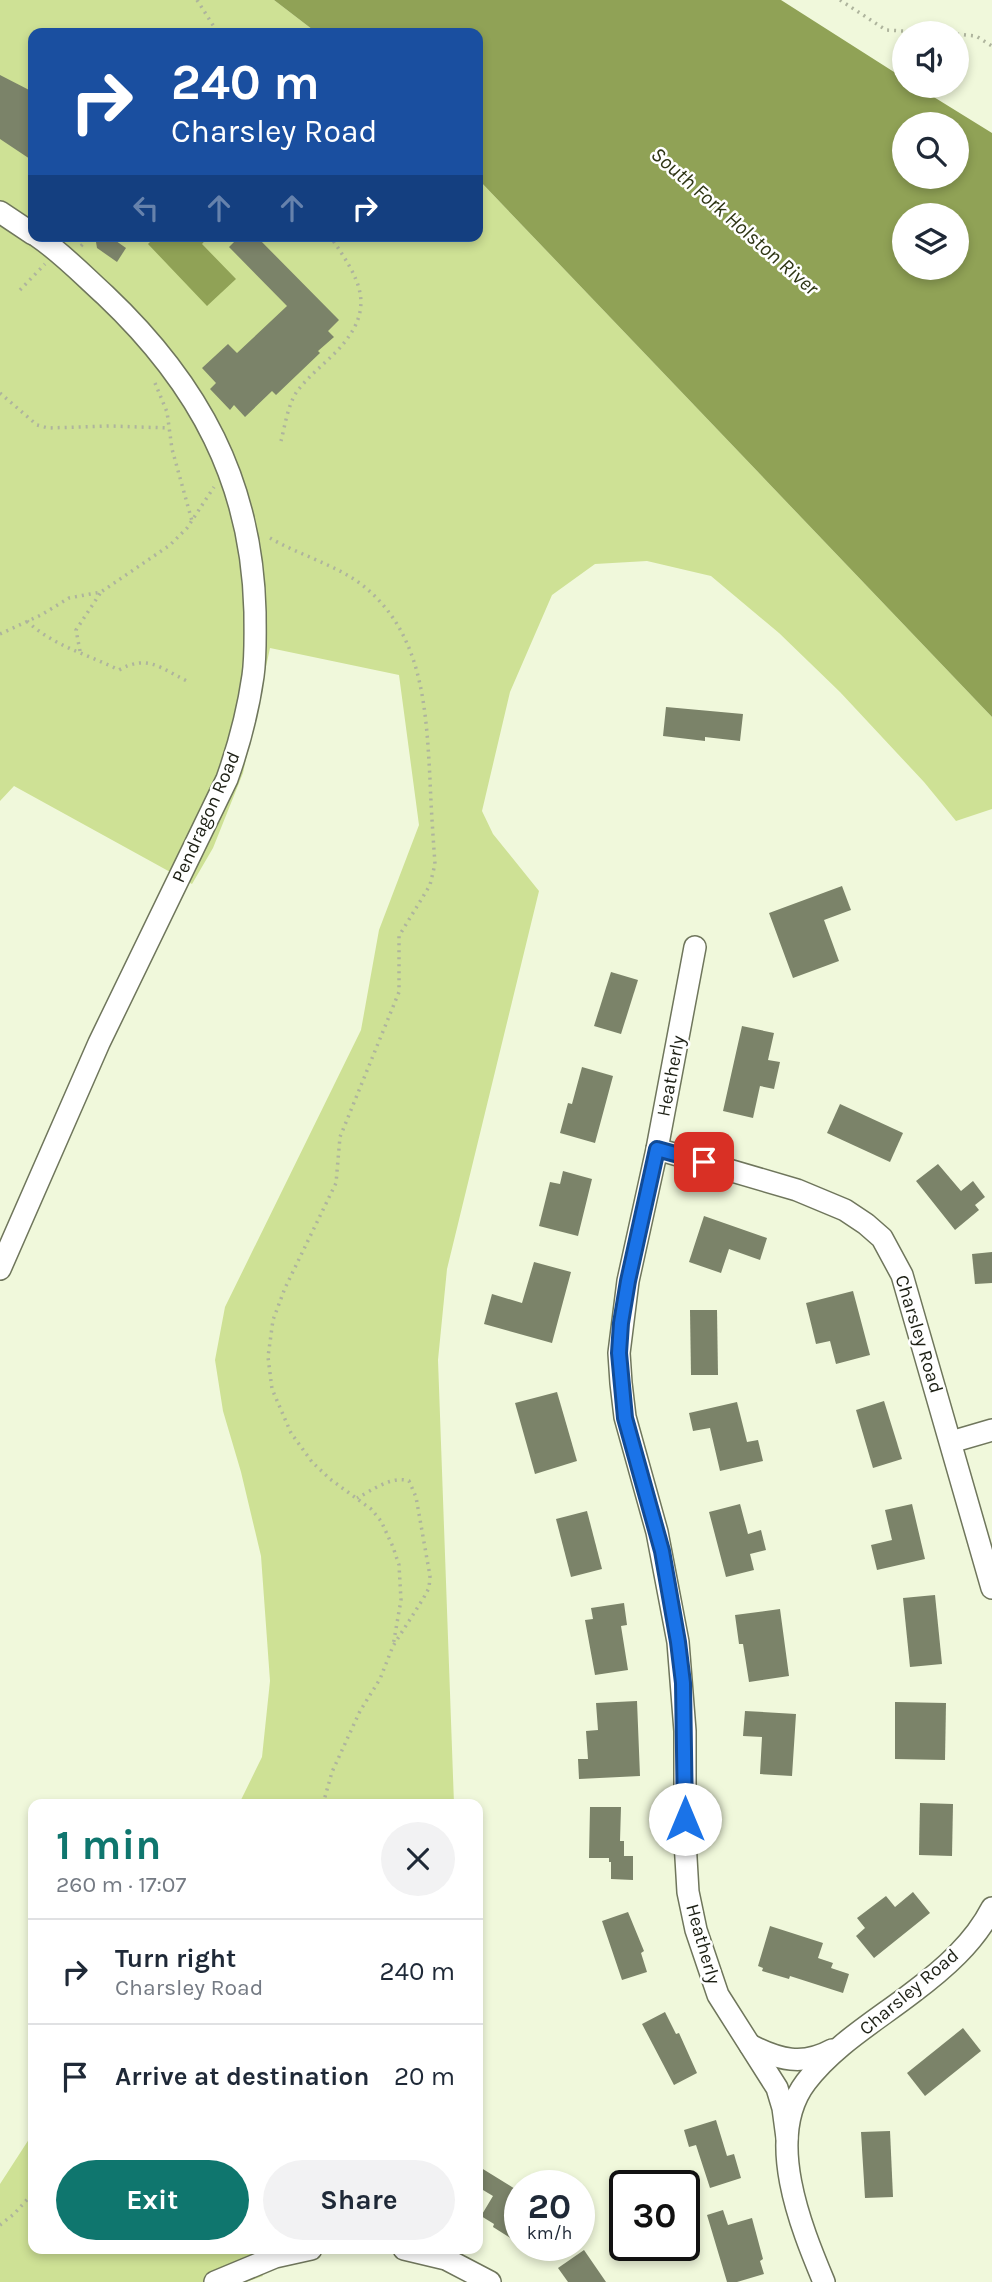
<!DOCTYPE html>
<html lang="en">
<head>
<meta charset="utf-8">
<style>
  body { margin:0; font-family:Karla,sans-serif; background:#f2f2f3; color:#1f2937; height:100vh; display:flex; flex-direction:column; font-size:26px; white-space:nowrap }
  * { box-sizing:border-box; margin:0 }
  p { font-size:23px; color:#747a83 }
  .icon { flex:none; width:38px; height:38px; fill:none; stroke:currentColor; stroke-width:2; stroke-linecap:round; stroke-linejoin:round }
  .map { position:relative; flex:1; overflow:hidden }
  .drawer { position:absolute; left:28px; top:1799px; width:455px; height:455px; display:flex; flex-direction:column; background:#fff; border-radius:14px; box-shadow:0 4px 10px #0003 }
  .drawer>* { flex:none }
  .hud { position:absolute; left:28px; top:28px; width:455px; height:214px; border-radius:14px; box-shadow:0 4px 10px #0003; background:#1a4fa0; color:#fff; overflow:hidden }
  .fabs { position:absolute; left:892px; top:21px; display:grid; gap:14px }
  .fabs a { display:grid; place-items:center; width:77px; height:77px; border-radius:50%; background:#fff; box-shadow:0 4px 10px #0003; font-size:35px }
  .speed { position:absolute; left:504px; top:2170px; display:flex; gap:14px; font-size:35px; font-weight:700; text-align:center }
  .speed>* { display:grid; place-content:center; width:91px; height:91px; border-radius:50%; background:#fff; box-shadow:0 4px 10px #0003; line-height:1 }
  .speed small { font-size:18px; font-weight:400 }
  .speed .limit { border:4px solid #111; border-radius:10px; background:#fff; color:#111 }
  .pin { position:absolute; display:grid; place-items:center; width:60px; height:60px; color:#fff; margin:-30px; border-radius:14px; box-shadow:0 4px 10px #0006 }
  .me { position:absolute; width:77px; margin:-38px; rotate:0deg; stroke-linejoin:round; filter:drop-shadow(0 0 5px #0008) }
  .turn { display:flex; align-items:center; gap:24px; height:147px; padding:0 28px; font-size:32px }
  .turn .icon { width:91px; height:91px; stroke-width:2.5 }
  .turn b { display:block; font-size:49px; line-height:60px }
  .lanes { display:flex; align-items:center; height:66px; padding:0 28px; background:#0003; justify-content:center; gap:35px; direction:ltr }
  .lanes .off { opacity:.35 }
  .round { display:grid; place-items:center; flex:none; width:74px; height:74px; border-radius:37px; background:#f2f2f3 }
  .overview { display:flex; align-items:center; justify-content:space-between; height:119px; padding:0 28px }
  h1 { font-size:42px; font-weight:700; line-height:52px; color:#0f766e }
  .action { display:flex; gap:14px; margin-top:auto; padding:14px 28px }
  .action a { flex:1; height:80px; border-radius:42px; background:#0f766e; color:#fff; font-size:28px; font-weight:700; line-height:80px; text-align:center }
  .action a+a { background:#f2f2f3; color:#1f2937 }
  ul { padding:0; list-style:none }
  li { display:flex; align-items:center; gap:21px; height:105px; padding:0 28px; border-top:2px solid #e0e1e3 }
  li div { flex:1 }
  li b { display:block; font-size:26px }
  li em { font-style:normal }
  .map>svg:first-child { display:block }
  .green { fill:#cee195 }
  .water { fill:#90a256; fill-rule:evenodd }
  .building { fill:#7b8369 }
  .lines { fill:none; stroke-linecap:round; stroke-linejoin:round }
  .minor-casing { stroke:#6f765c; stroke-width:24 }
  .path { stroke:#aeb49d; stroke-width:3.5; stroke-dasharray:2 5; stroke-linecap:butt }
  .minor { stroke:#fff; stroke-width:21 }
  .route-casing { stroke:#114b97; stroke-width:18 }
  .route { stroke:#1a73e8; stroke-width:12 }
  .labels { text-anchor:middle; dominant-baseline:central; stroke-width:5; stroke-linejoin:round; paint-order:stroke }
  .street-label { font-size:19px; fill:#1d2015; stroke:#fff }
  .water-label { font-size:21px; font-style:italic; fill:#2e3514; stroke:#fff }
</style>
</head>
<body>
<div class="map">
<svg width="992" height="2282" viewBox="0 0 992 2282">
  <rect width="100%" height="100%" fill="#f0f8db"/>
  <g class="green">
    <path d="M0,0H274L317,33H33V236H478V179L992,717V809L956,821L924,782L840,692L779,633L711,576L647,561L595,564L552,595L510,692L482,811L493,834L539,891L447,1269L438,1360L454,1804H239L262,1757L270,1681L261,1556L241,1472L223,1411L215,1360L225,1307L361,1030L379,930L419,825L399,675L270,648L243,773L213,848L192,884L14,786L0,801Z"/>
    <path d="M33,2133V2249H255L263,2276L246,2282H0V2184Z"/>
  </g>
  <g class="water">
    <path d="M274,0H781L905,79V86H916L992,133V717L478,179V33H317ZM905,124H957V177H905ZM905,215H957V268H905Z"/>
    <path d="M156,236H209L202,244L236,279L207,306L148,244Z"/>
  </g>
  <g class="building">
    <path d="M0,75L33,92V161L0,139Z"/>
    <path d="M95,236H109L126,248L117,262L97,248Z"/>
    <path d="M240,236H256L339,320L328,331L334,337L318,351L320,353L276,395L272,391L245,417L234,405L230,410L210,389L216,383L202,368L228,344L237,353L287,306L229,247Z"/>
    <path d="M666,707L743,714L740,741L705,737V741L663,736Z"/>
    <path d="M842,886L851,910L824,920L839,961L793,978L769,913Z"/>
    <path d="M611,972L638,980L621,1034L594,1026Z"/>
    <path d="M742,1026L774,1033L768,1060L780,1062L774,1089L760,1086L753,1118L723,1111Z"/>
    <path d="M582,1067L613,1076L595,1143L560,1133L568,1103L572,1104Z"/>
    <path d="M840,1104L903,1133L890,1162L827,1133Z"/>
    <path d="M938,1164L961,1191L973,1181L985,1197L975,1205L979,1210L955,1230L916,1181Z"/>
    <path d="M563,1171L592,1179L578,1236L539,1226L550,1182L560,1184Z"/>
    <path d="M704,1216L767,1238L760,1260L729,1249L721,1273L689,1262Z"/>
    <path d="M992,1252V1283L975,1284L972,1254Z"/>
    <path d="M534,1262L571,1272L552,1343L484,1324L492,1294L522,1303Z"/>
    <path d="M853,1291L870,1355L836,1364L830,1341L816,1344L806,1303Z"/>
    <path d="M690,1310H717L718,1375H691Z"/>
    <path d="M557,1392L577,1461L535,1474L515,1403Z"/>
    <path d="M884,1401L902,1459L873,1468L856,1410Z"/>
    <path d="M737,1402L747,1442L758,1440L763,1461L720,1471L710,1428L693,1431L689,1413Z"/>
    <path d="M740,1504L748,1534L761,1530L766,1550L750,1554L754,1570L726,1577L709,1512Z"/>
    <path d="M912,1504L925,1559L877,1570L871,1545L892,1540L885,1510Z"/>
    <path d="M587,1511L602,1569L571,1577L556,1519Z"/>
    <path d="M935,1595L942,1664L910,1667L903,1598Z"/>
    <path d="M624,1603L627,1625L621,1626L628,1670L595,1675L585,1620L593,1619L591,1608Z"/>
    <path d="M780,1609L789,1676L749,1682L743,1644H739L735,1615Z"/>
    <path d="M637,1701L640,1776L579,1779L578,1759H588L586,1731L598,1730L596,1703Z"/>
    <path d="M895,1702L946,1703L945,1760L895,1759Z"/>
    <path d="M745,1711L796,1714L792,1776L760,1774L762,1737L743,1736Z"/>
    <path d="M920,1803L953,1804L952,1856L919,1855Z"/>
    <path d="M590,1807H621L620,1841H624V1856H633V1880L611,1879V1862H609V1858H589Z"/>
    <path d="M913,1892L930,1913L874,1958L856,1936L865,1928L857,1918L886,1896L895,1907Z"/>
    <path d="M628,1912L644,1951L641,1953L647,1972L622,1980L602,1921Z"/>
    <path d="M770,1926L823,1943L818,1958L833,1963L831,1968L849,1974L843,1993L790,1976L789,1979L762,1971L763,1968L758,1966Z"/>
    <path d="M665,2012L676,2034L679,2033L697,2073L674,2085L642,2024Z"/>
    <path d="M963,2028L981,2051L925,2096L907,2073Z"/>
    <path d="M716,2120L727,2156L734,2154L741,2178L710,2188L696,2145L689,2147L684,2130Z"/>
    <path d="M890,2131L893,2197L865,2198L861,2132Z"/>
    <path d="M478,2166L520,2192V2244L493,2227L494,2224L481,2216L493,2196L478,2187Z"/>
    <path d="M723,2210L728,2225L752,2218L763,2259L760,2261L764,2274L737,2282H727L707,2215Z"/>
    <path d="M584,2250L606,2282H568L558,2268Z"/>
  </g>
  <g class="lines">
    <defs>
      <g id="minor">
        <path d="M0,212L33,234"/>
        <path d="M695,947L657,1149L628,1281L619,1353L621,1383L625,1417L657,1532L678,1642L685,1731V1841L688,1892L696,1930L718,1995L777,2088L783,2108L787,2138"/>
        <path d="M657,1149L797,1190L845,1210L866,1224L882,1238L902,1275L992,1588"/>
        <path d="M0,1269L99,1043L227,779C239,745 248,711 253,676C256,655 255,633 255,612C252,482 199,384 105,295C83,275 62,253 37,236"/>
        <path d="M951,1442L992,1430"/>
        <path d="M750,2045C779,2060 803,2066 832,2050"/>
        <path d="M404,2249L446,2259L490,2282"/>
        <path d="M215,2282L275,2257L311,2249"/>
        <path d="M824,2282C801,2227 764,2137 806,2082C833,2046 877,2020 912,1993C944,1969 974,1943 992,1908"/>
      </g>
    </defs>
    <use href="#minor" class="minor-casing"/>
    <g class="path">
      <path d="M197,0L218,33"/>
      <path d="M840,0L886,30L937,33"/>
      <path d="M957,34L976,36L992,46"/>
      <path d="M81,246L85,242L87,236"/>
      <path d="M20,290L45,264"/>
      <path d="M155,383L167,412L172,449L192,521"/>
      <path d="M0,393L37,425L48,428L110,426L169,428"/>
      <path d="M281,441C285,426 288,403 298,390C309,376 324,364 337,351C378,307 360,280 330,236"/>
      <path d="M270,538C299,555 334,564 361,584C423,632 426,708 430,779C431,807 433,836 435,864L430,885L399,936V992L340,1137L336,1183L285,1288L273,1320L268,1357L272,1389L291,1433L312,1462L330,1479L371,1509L381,1521L393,1547L399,1565L401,1600L393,1646"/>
      <path d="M27,621C53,646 87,654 119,670C148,654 160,668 187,681"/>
      <path d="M0,634L41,615L69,598L101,592L170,545L187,528L214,487"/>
      <path d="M80,651L76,630L101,592"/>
      <path d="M323,1804L332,1772L360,1711L380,1679L393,1646L423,1599L429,1588L430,1576L416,1497L409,1481C392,1475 371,1491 357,1498"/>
      <path d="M0,2225L14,2214L33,2193"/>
    </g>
    <use href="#minor" class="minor"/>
  </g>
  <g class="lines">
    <defs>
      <path id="route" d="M685,1819L683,1683L678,1642L662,1551L625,1418L619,1353L621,1323L628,1281L657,1149L704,1162"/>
    </defs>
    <use href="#route" class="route-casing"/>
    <use href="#route" class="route"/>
  </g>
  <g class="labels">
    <g class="street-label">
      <text transform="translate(206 817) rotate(-66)">Pendragon Road</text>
      <text transform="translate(671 1076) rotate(-79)">Heatherly</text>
      <text transform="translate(919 1334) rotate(73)">Charsley Road</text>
      <text transform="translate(703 1944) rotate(74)">Heatherly</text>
      <text transform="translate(909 1992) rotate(-40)">Charsley Road</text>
    </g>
    <g class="water-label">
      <text transform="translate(735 221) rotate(41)">South Fork Holston River</text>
    </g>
  </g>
</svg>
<div class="fabs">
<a><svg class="icon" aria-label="sound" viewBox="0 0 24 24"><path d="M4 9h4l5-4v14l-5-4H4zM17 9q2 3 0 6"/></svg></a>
<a><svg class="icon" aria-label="search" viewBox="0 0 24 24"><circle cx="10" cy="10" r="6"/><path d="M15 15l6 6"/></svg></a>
<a><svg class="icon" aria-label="layers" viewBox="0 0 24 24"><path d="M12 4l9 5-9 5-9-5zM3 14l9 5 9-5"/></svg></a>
</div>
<div class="speed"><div>20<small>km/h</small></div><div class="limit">30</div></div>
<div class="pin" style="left:704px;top:1162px;background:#d93025"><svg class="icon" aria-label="arrive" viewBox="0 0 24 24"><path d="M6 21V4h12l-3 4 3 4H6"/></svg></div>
<svg class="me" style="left:685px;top:1819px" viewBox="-20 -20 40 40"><circle r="19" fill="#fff"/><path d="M0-13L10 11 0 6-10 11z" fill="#1a73e8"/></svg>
<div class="hud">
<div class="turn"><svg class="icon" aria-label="right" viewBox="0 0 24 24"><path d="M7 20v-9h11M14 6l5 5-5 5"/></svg><div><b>240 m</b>Charsley Road</div></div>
<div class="lanes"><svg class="icon off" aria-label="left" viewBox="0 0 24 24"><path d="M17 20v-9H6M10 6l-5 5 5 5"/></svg><svg class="icon off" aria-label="ahead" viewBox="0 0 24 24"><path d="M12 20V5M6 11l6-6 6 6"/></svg><svg class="icon off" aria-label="ahead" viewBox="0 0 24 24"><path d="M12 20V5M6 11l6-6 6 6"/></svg><svg class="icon" aria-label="right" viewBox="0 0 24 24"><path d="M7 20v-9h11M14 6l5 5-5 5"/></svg></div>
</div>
<section class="drawer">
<div class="overview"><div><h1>1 min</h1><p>260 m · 17:07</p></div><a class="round"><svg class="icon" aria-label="close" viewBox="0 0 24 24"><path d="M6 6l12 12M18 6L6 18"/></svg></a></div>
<ul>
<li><svg class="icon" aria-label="right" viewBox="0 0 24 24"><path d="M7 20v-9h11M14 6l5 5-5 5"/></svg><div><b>Turn right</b><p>Charsley Road</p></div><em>240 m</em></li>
<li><svg class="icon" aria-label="arrive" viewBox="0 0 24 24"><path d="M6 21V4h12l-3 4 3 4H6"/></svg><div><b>Arrive at destination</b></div><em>20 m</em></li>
</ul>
<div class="action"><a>Exit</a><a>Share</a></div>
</section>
</div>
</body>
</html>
